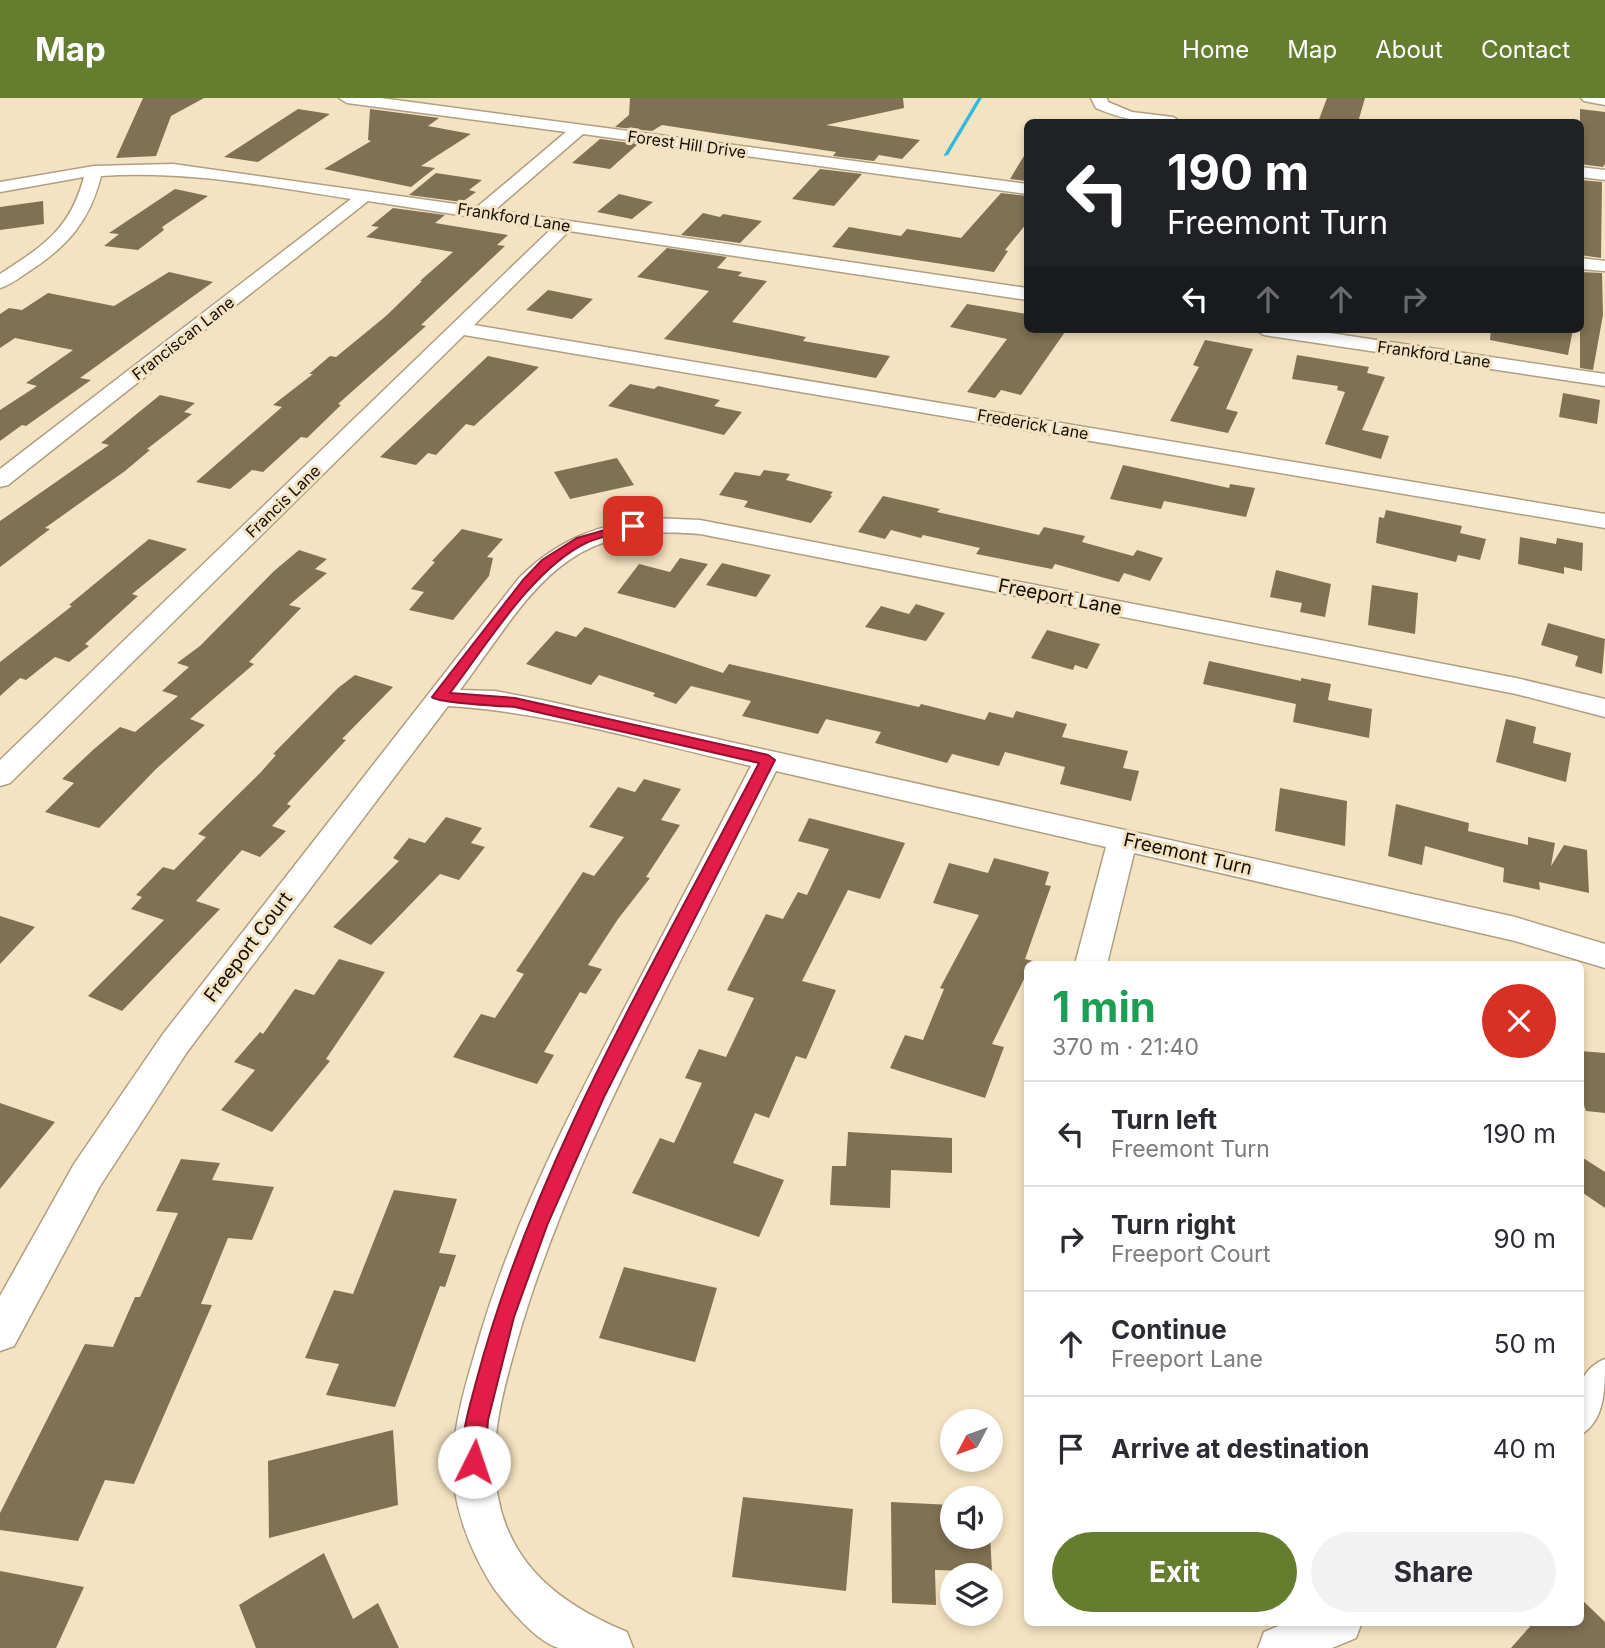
<!DOCTYPE html>
<html lang="en">
<head>
<meta charset="utf-8">
<style>
  body { margin:0; font-family:Inter,sans-serif; background:#f2f2f3; color:#2b2b33; height:100vh; display:flex; flex-direction:column; font-size:26px; white-space:nowrap }
  * { box-sizing:border-box; margin:0 }
  p { font-size:23px; color:#7c7c81 }
  .icon { flex:none; width:38px; height:38px; fill:none; stroke:currentColor; stroke-width:2; stroke-linecap:round; stroke-linejoin:round }
  .map { position:relative; flex:1; overflow:hidden }
  .drawer { position:absolute; left:1024px; top:863px; width:560px; height:665px; display:flex; flex-direction:column; background:#fff; border-radius:10px; box-shadow:0 4px 10px #0003 }
  .drawer>* { flex:none }
  .guide { position:absolute; left:1024px; top:21px; width:560px; height:214px; border-radius:10px; box-shadow:0 4px 10px #0003; background:#202124; color:#fff; overflow:hidden }
  .needle { width:46px; rotate:229deg }
  .tools { position:absolute; left:940px; top:1311px; display:grid; gap:14px }
  .tools a { display:grid; place-items:center; width:63px; height:63px; border-radius:50%; background:#fff; box-shadow:0 4px 10px #0003; font-size:35px }
  .pin { position:absolute; display:grid; place-items:center; width:60px; height:60px; color:#fff; margin:-30px; border-radius:14px; box-shadow:0 4px 10px #0006 }
  .me { position:absolute; width:77px; margin:-38px; rotate:4deg; stroke-linejoin:round; filter:drop-shadow(0 0 5px #0008) }
  .turn { display:flex; align-items:center; gap:24px; height:147px; padding:0 28px; font-size:32px }
  .turn .icon { width:91px; height:91px; stroke-width:2.5 }
  .turn b { display:block; font-size:49px; line-height:60px }
  .lanes { display:flex; align-items:center; height:66px; padding:0 28px; background:#0003; justify-content:center; gap:35px; direction:ltr }
  .lanes .off { opacity:.35 }
  .round { display:grid; place-items:center; flex:none; width:74px; height:74px; border-radius:37px; background:#f2f2f3 }
  .head { display:flex; align-items:center; justify-content:space-between; height:119px; padding:0 28px }
  h1 { font-size:42px; font-weight:700; line-height:52px; color:#1e9e55 }
  .primary-button { display:flex; gap:14px; margin-top:auto; padding:14px 28px }
  .primary-button a { flex:1; height:80px; border-radius:42px; background:#657d2f; color:#fff; font-size:28px; font-weight:700; line-height:80px; text-align:center }
  .primary-button a+a { background:#f2f2f3; color:#2b2b33 }
  ul { padding:0; list-style:none }
  li { display:flex; align-items:center; gap:21px; height:105px; padding:0 28px; border-top:2px solid #e1e1e2 }
  li div { flex:1 }
  li b { display:block; font-size:26px }
  li em { font-style:normal }
  header { display:flex; align-items:center; gap:42px; box-sizing:border-box; height:98px; padding:0 35px; background:#657d2f; color:#fff }
  header strong { font-size:33px }
  nav { display:flex; gap:38px; margin-inline-start:auto; font-size:24px }
  .map>svg:first-child { display:block }
  .lines { fill:none; stroke-linecap:round; stroke-linejoin:round }
  .stream { fill:#31badc; fill-rule:evenodd }
  .building { fill:#817154 }
  .street-casing { stroke:#af9f80; stroke-width:3 }
  .street { fill:#fff; fill-rule:evenodd }
  .route { fill:#e11d48; stroke:#92132f; stroke-width:2 }
  .labels { text-anchor:middle; dominant-baseline:central; stroke-width:6; stroke-linejoin:round; paint-order:stroke }
  .far-street-label { font-size:16px; fill:#130d03; stroke:#f4e3c2 }
  .street-label { font-size:19px; fill:#130d03; stroke:#f4e3c2 }
</style>
</head>
<body>
<header>
<strong>Map</strong>
<nav><a>Home</a><a>Map</a><a>About</a><a>Contact</a></nav>
</header>
<div class="map">
<svg width="1605" height="1550" viewBox="0 0 1605 1550">
  <rect width="100%" height="100%" fill="#f4e3c2"/>
  <g class="lines">
    <path class="stream" d="M978,0H982L948,57L944,58V57Z"/>
  </g>
  <g class="building">
    <path d="M143,0H204L171,18L156,58L116,60Z"/>
    <path d="M630,0H903L904,10L826,27L920,42L902,61L879,57L874,63L833,58L836,54L662,27L652,33L615,29L629,17Z"/>
    <path d="M1327,0H1365L1358,24H1318Z"/>
    <path d="M298,11L330,16L258,64L224,59Z"/>
    <path d="M370,11L439,20L428,28L471,36L421,68L435,70L411,89L324,71L371,43L368,42Z"/>
    <path d="M1580,11L1605,14V66L1603,69L1580,66Z"/>
    <path d="M600,41L638,46L610,71L572,65Z"/>
    <path d="M1027,53V83L1010,81Z"/>
    <path d="M820,71L862,76L834,108L792,101Z"/>
    <path d="M436,75L482,82L469,92L476,94L462,104L409,97Z"/>
    <path d="M1580,82L1602,84L1601,160L1580,157Z"/>
    <path d="M175,91L208,98L162,129L164,132L138,152L104,148L119,136L109,135Z"/>
    <path d="M1001,95L1027,98V125L1005,152L1008,153L994,174L832,149L849,129L901,138L907,131L961,140Z"/>
    <path d="M619,96L653,104L632,121L597,114Z"/>
    <path d="M43,103L44,126L0,132V109Z"/>
    <path d="M393,110L445,117L435,125L508,137L497,147L505,148L421,227L426,228L338,306L341,307L307,340L301,339L263,374L252,372L230,391L196,384L282,309L273,307L313,276H309L330,258L336,259L386,218L422,183H420L453,154L366,139L379,129L371,128Z"/>
    <path d="M703,115L720,119L723,116L762,123L740,145L681,137Z"/>
    <path d="M667,150L727,159L717,170L742,174L738,178L767,183L732,224L806,239L803,243L890,258L876,280L664,241L709,193L637,179Z"/>
    <path d="M169,174L213,184L80,280L91,282L26,328L22,327L0,343V312L37,288L26,285L73,252L15,240L0,250V216L9,210L22,212L48,195L114,208Z"/>
    <path d="M1580,174L1602,175L1603,217L1593,272L1580,270Z"/>
    <path d="M548,192L593,201L572,221L526,212Z"/>
    <path d="M967,206L1027,216V231H1067L1021,297L1001,292L995,300L967,294L1007,241L950,229Z"/>
    <path d="M1491,231H1573L1568,257L1490,242Z"/>
    <path d="M1205,242L1253,251L1226,311L1238,314L1228,335L1170,323L1199,269L1193,267Z"/>
    <path d="M1297,257L1369,269L1367,275L1385,279L1362,332L1389,338L1381,361L1325,346L1345,294L1337,292L1338,288L1292,281Z"/>
    <path d="M488,258L539,269L474,328L466,326L436,357L428,355L416,367L380,359Z"/>
    <path d="M630,286L654,291L658,288L720,302L714,308L742,314L724,337L608,308Z"/>
    <path d="M1563,295L1600,302L1597,326L1559,319Z"/>
    <path d="M160,297L195,305L184,314L192,316L147,351L150,352L125,373L45,430L50,431L0,469V423L109,347L101,345Z"/>
    <path d="M617,360L634,387L570,401L554,374Z"/>
    <path d="M1123,367L1229,390L1230,386L1255,390L1246,419L1164,403L1161,411L1110,401Z"/>
    <path d="M764,372L790,376L786,382L833,394L830,397L832,398L811,425L744,409L748,403L719,397L735,374L760,378Z"/>
    <path d="M883,398L940,411L937,414L1039,437L1044,429L1085,438L1082,444L1133,458L1137,452L1163,460L1150,483L1124,475L1119,484L1055,466L1052,471L976,456L980,450L923,437L921,440L891,432L885,441L858,434Z"/>
    <path d="M1386,412L1462,428L1460,435L1486,441L1480,462L1458,457L1456,464L1376,445L1379,419L1384,420Z"/>
    <path d="M462,431L503,441L487,459L493,460L489,478L453,522L409,512L424,494L411,491L435,464L432,463Z"/>
    <path d="M1520,439L1556,446L1557,440L1583,445L1582,473L1564,469V476L1518,466Z"/>
    <path d="M149,441L187,451L132,496L138,498L85,546L89,548L69,564L55,559L26,582L20,580L0,598V564L72,508L69,507Z"/>
    <path d="M299,452L327,461L315,471L327,475L289,507L301,510L249,564L254,566L190,621L205,627L156,671L99,730L45,714L74,685L62,681L94,651L120,629L135,634L178,598L162,593L189,569L177,565L200,548L274,473Z"/>
    <path d="M680,460L708,466L675,510L617,495L639,466L670,474Z"/>
    <path d="M722,465L771,477L756,499L706,487Z"/>
    <path d="M1276,472L1331,486L1325,519L1300,514L1302,505L1270,499Z"/>
    <path d="M1372,487L1418,495L1415,536L1368,527Z"/>
    <path d="M916,506L945,515L926,543L865,529L881,508L909,516Z"/>
    <path d="M1548,525L1605,541L1602,576L1575,568L1578,558L1541,547Z"/>
    <path d="M585,529L723,575L729,566L919,609L921,606L985,622L989,614L1013,620L1016,613L1067,626L1062,639L1128,653L1123,670L1139,673L1131,703L1060,686L1065,669L1005,654L999,668L952,656L947,665L875,645L881,634L826,621L818,636L742,618L751,603L691,588L676,606L653,598L655,595L599,577L591,587L526,566L556,533L576,539Z"/>
    <path d="M1047,532L1100,546L1087,571L1075,567L1073,572L1031,560Z"/>
    <path d="M1209,563L1301,583V580L1331,586L1328,602L1372,611L1369,640L1293,624L1296,606L1203,586Z"/>
    <path d="M355,577L393,589L342,641L346,642L287,706L291,708L272,728L286,733L260,759L242,752L196,803L220,811L122,913L88,898L164,822L131,811L142,799L136,797L163,769L174,772L206,739L198,736L261,674L276,657L273,656L338,590Z"/>
    <path d="M1506,621L1536,629L1533,645L1571,655L1566,684L1496,664Z"/>
    <path d="M644,681L681,691L661,722L680,727L646,779L650,780L618,821L588,867L602,871L586,896L580,894L544,954L554,957L537,986L453,959L481,916L495,920L524,876L516,873L583,774L594,778L624,739L589,729L618,689L635,694Z"/>
    <path d="M1280,690L1347,703L1345,748L1275,733Z"/>
    <path d="M1396,706L1469,725L1468,733L1528,747V739L1555,745L1551,768L1564,747L1587,752L1589,795L1539,784L1540,792L1503,784L1504,770L1425,748L1422,767L1388,758Z"/>
    <path d="M446,719L482,730L471,745L485,749L459,782L440,776L371,847L333,829L399,763L393,760L409,740L425,745Z"/>
    <path d="M809,720L905,745L880,801L848,792L802,883L836,892L806,961L796,958L769,1020L755,1015L733,1065L784,1082L759,1139L632,1095L660,1040L674,1045L702,985L685,980L699,951L726,959L754,900L727,892L766,816L783,821L798,794L807,797L829,751L798,743Z"/>
    <path d="M994,760L1049,774L1045,787L1051,788L1025,861L1033,863L1027,866V875L992,946L1004,949L985,1000L890,970L905,937L923,942L944,891L940,890L979,817L933,805L949,765L988,775Z"/>
    <path d="M0,818L35,829L0,866Z"/>
    <path d="M339,861L385,874L326,961L330,963L272,1034L221,1012L255,972L234,964L260,934L263,936L295,891L314,897Z"/>
    <path d="M1580,953L1605,955V1015L1586,1013L1580,996Z"/>
    <path d="M0,1005L55,1024L0,1091Z"/>
    <path d="M848,1034L952,1040V1075L891,1072L890,1110L830,1107L832,1068H846Z"/>
    <path d="M1580,1058L1605,1074V1110L1580,1093Z"/>
    <path d="M181,1061L220,1065L212,1082L274,1089L252,1142L228,1140L201,1206L212,1207L134,1386L105,1382L78,1443L0,1432V1415L85,1246L113,1249L135,1199H140L178,1115L156,1113Z"/>
    <path d="M394,1092L457,1101L439,1155L456,1157L445,1189L440,1188L395,1309L326,1297L339,1266L305,1260L334,1192L353,1196Z"/>
    <path d="M624,1169L717,1190L695,1264L599,1240Z"/>
    <path d="M393,1332L398,1407L269,1440L268,1363Z"/>
    <path d="M743,1399L853,1411L846,1493L732,1479Z"/>
    <path d="M891,1404L952,1407V1438H990V1436L992,1474L935,1472L936,1507L892,1505Z"/>
    <path d="M324,1455L353,1521L378,1505L399,1550H256L239,1507Z"/>
    <path d="M0,1473L84,1489L56,1550H0Z"/>
    <path d="M1580,1500L1605,1524V1550H1511L1534,1524H1580Z"/>
  </g>
  <g class="lines">
    <defs>
      <g id="street">
        <path d="M339,0H381L1027,86V96L583,36L495,112L1027,190V202L569,133L474,227L1605,416V430L464,237L10,685L0,688V662L551,131L368,103L8,387L0,389V371L351,101C267,88 185,72 101,78C90,123 67,149 28,174C19,180 10,187 0,190V176C43,148 70,132 84,79L0,94V84L94,68L173,66L477,109L566,34L347,5Z"/>
        <path d="M1091,0H1107L1108,4L1132,14L1173,19L1181,24C1150,27 1124,22 1096,10Z"/>
        <path d="M1581,0H1605V7L1584,3Z"/>
        <path d="M1580,69L1605,72V82L1580,79Z"/>
        <path d="M1580,160L1605,163V173L1580,171Z"/>
        <path d="M1254,231H1303L1605,276V288L1264,237Z"/>
        <path d="M652,420L700,422L1516,580L1605,601V619L1516,596L700,436C562,423 533,494 460,592L495,593L542,602L1515,819L1605,846V870L1515,843L1134,755L1107,866H1075L1106,749L776,673C739,746 703,819 666,891C608,1007 551,1122 516,1247C502,1296 488,1348 498,1399C511,1470 564,1508 627,1534L633,1550C614,1550 576,1550 559,1550C536,1544 506,1507 493,1489C470,1453 452,1407 453,1364C454,1320 469,1276 481,1234C517,1115 575,1004 633,894C672,819 712,743 751,668C651,645 550,614 448,608L187,954L100,1088L14,1248L0,1253V1198L74,1066L163,936L519,480C557,442 599,426 652,420Z"/>
        <path d="M1605,1261C1605,1292 1605,1323 1580,1337C1580,1306 1571,1275 1605,1261Z"/>
        <path d="M1288,1524H1362L1356,1540L1332,1550H1258L1264,1534Z"/>
      </g>
    </defs>
    <use href="#street" class="street-casing"/>
    <use href="#street" class="street"/>
  </g>
  <path class="route" d="M633,424L639,428L637,431C621,435 601,438 586,445C532,471 486,548 450,595L515,600L768,657L775,662L604,999L548,1125L514,1219L488,1322L485,1364L481,1372L474,1375L466,1372C456,1349 470,1308 476,1284C534,1065 655,865 759,665L515,609C500,608 437,605 432,599L523,482L542,462L577,440Z"/>
  <g class="labels">
    <g class="far-street-label">
      <text transform="translate(687 46) rotate(8)">Forest Hill Drive</text>
      <text transform="translate(514 119) rotate(9)">Frankford Lane</text>
      <text transform="translate(183 240) rotate(-38)">Franciscan Lane</text>
      <text transform="translate(1434 256) rotate(8)">Frankford Lane</text>
      <text transform="translate(1033 326) rotate(10)">Frederick Lane</text>
      <text transform="translate(283 403) rotate(-44)">Francis Lane</text>
    </g>
    <g class="street-label">
      <text transform="translate(1060 499) rotate(11)">Freeport Lane</text>
      <text transform="translate(1188 756) rotate(13)">Freemont Turn</text>
      <text transform="translate(248 849) rotate(-53)">Freeport Court</text>
    </g>
  </g>
</svg>
<div class="tools">
<a><svg class="needle" viewBox="-14 -14 28 28"><path d="M0-13l5 13h-10z" fill="#e53935"/><path d="M0 13l5-13h-10z" fill="#7c7c81"/></svg></a>
<a><svg class="icon" aria-label="sound" viewBox="0 0 24 24"><path d="M4 9h4l5-4v14l-5-4H4zM17 9q2 3 0 6"/></svg></a>
<a><svg class="icon" aria-label="layers" viewBox="0 0 24 24"><path d="M12 4l9 5-9 5-9-5zM3 14l9 5 9-5"/></svg></a>
</div>
<div class="pin" style="left:633px;top:428px;background:#d93025"><svg class="icon" aria-label="arrive" viewBox="0 0 24 24"><path d="M6 21V4h12l-3 4 3 4H6"/></svg></div>
<svg class="me" style="left:474px;top:1364px" viewBox="-20 -20 40 40"><circle r="19" fill="#fff"/><path d="M0-13L10 11 0 6-10 11z" fill="#e11d48"/></svg>
<div class="guide">
<div class="turn"><svg class="icon" aria-label="left" viewBox="0 0 24 24"><path d="M17 20v-9H6M10 6l-5 5 5 5"/></svg><div><b>190 m</b>Freemont Turn</div></div>
<div class="lanes"><svg class="icon" aria-label="left" viewBox="0 0 24 24"><path d="M17 20v-9H6M10 6l-5 5 5 5"/></svg><svg class="icon off" aria-label="ahead" viewBox="0 0 24 24"><path d="M12 20V5M6 11l6-6 6 6"/></svg><svg class="icon off" aria-label="ahead" viewBox="0 0 24 24"><path d="M12 20V5M6 11l6-6 6 6"/></svg><svg class="icon off" aria-label="right" viewBox="0 0 24 24"><path d="M7 20v-9h11M14 6l5 5-5 5"/></svg></div>
</div>
<section class="drawer">
<div class="head"><div><h1>1 min</h1><p>370 m · 21:40</p></div><a class="round" style="background:#d93025;color:#fff"><svg class="icon" aria-label="close" viewBox="0 0 24 24"><path d="M6 6l12 12M18 6L6 18"/></svg></a></div>
<ul>
<li><svg class="icon" aria-label="left" viewBox="0 0 24 24"><path d="M17 20v-9H6M10 6l-5 5 5 5"/></svg><div><b>Turn left</b><p>Freemont Turn</p></div><em>190 m</em></li>
<li><svg class="icon" aria-label="right" viewBox="0 0 24 24"><path d="M7 20v-9h11M14 6l5 5-5 5"/></svg><div><b>Turn right</b><p>Freeport Court</p></div><em>90 m</em></li>
<li><svg class="icon" aria-label="ahead" viewBox="0 0 24 24"><path d="M12 20V5M6 11l6-6 6 6"/></svg><div><b>Continue</b><p>Freeport Lane</p></div><em>50 m</em></li>
<li><svg class="icon" aria-label="arrive" viewBox="0 0 24 24"><path d="M6 21V4h12l-3 4 3 4H6"/></svg><div><b>Arrive at destination</b></div><em>40 m</em></li>
</ul>
<div class="primary-button"><a>Exit</a><a>Share</a></div>
</section>
</div>
</body>
</html>
